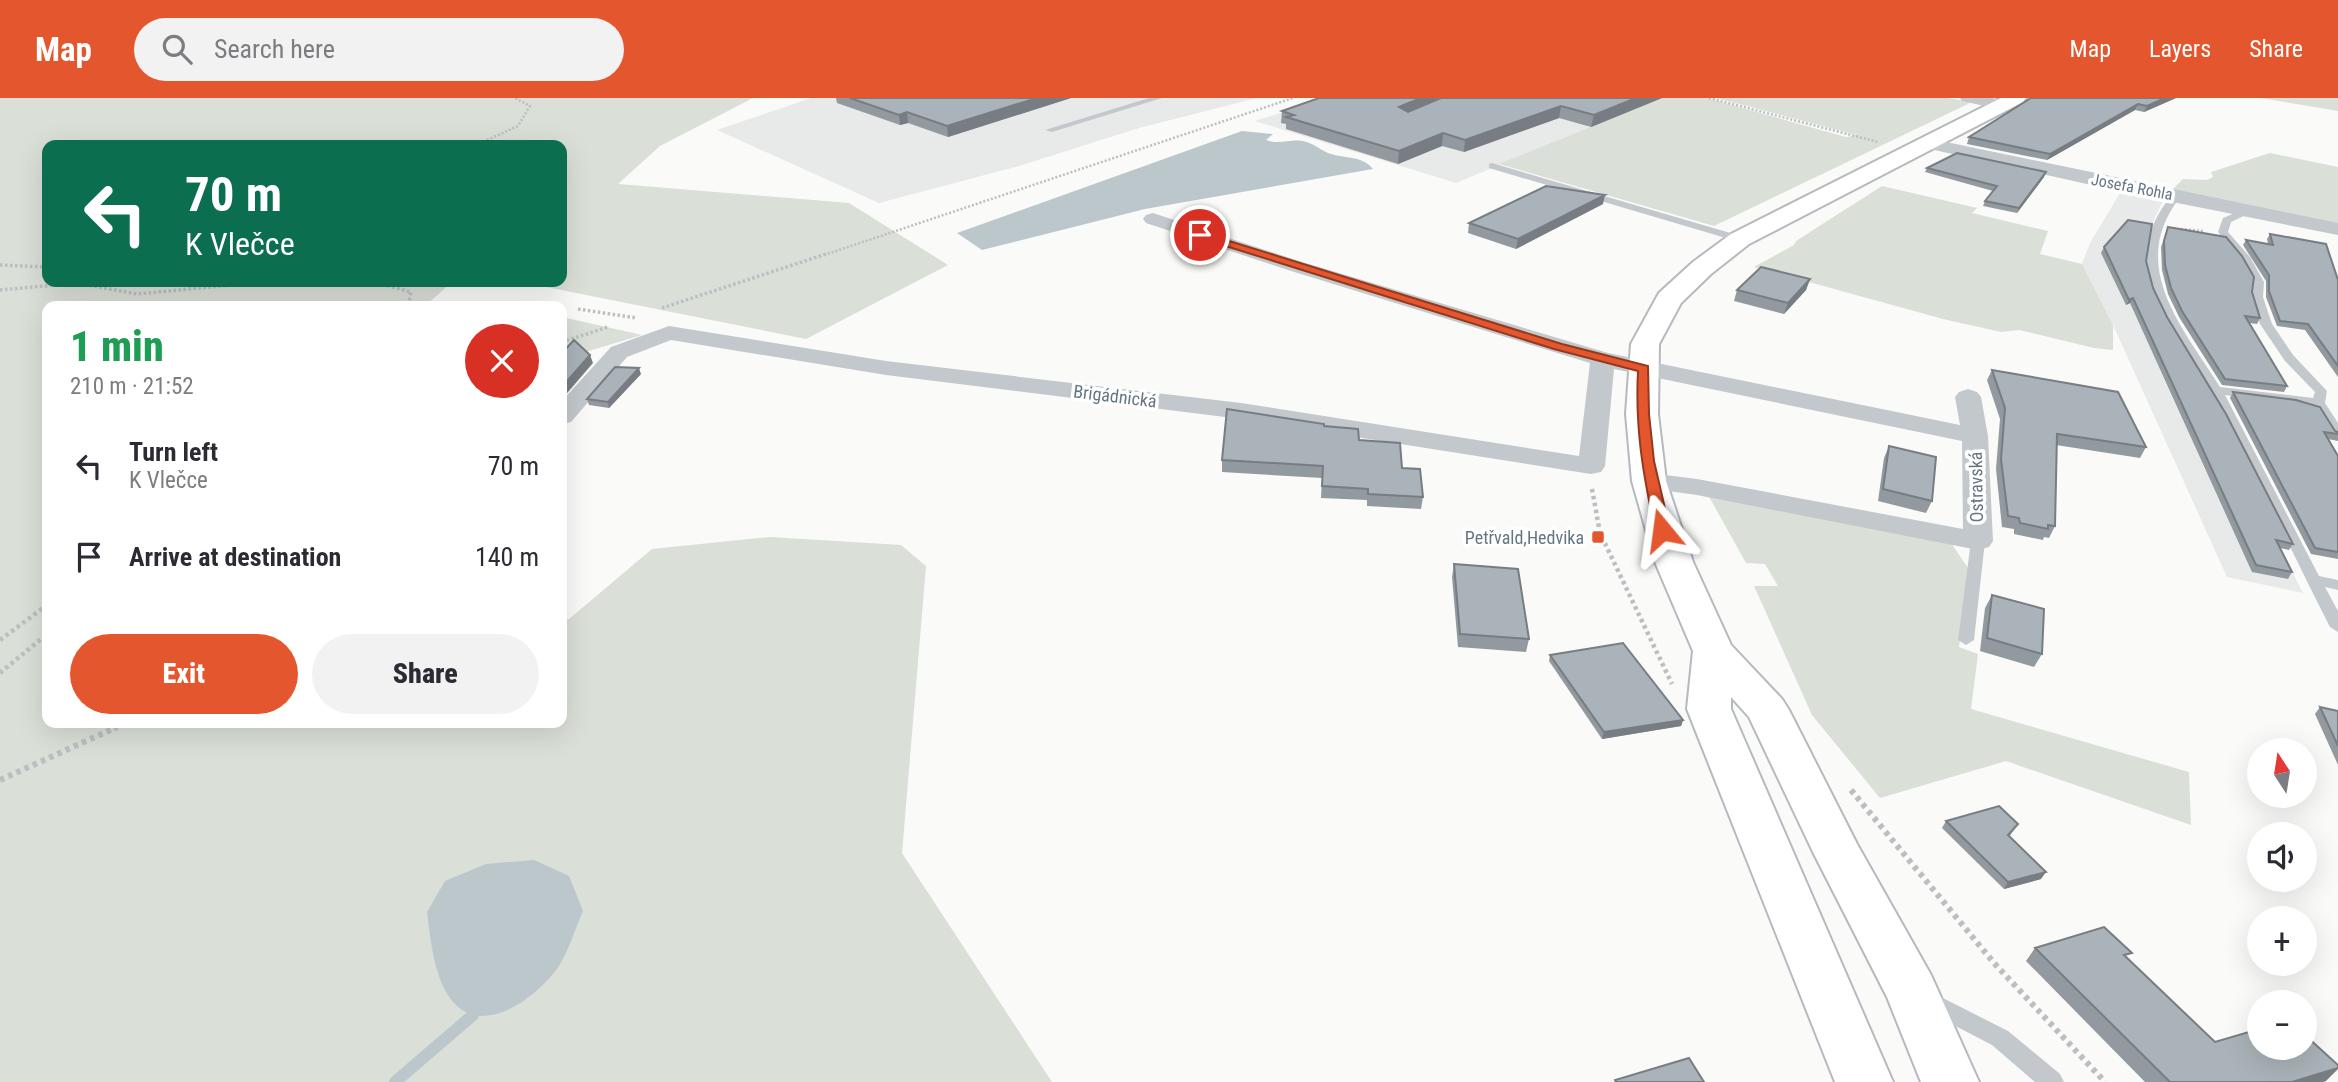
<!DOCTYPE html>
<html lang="en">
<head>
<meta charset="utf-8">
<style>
  body { margin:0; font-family:"Roboto Condensed",sans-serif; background:#f2f2f3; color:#2b2b33; height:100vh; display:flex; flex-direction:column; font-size:26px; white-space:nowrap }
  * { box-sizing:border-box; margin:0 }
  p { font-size:23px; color:#7c7c81 }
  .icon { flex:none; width:38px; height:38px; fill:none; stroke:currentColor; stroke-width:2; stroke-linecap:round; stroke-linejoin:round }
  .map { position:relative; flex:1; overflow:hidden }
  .panel { position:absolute; left:42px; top:203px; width:525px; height:427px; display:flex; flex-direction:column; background:#fff; border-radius:14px; box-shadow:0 7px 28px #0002 }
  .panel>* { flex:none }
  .guide { position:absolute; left:42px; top:42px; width:525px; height:147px; border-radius:14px; box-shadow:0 7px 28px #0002; background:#0b6e4f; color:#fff; overflow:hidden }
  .needle { width:46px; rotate:348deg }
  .controls { position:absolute; left:2247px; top:640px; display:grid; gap:14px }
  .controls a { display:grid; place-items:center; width:70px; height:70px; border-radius:50%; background:#fff; box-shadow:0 7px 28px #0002; font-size:35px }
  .pin { position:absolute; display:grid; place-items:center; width:60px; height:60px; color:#fff; margin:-30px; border:4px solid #fff; border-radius:50%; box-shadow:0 2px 7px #0007 }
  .me { position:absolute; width:77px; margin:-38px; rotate:344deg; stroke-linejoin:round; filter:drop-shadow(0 0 5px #0008) }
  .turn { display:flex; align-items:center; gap:24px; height:147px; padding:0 28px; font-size:32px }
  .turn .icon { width:91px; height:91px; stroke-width:2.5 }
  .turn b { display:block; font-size:49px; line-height:60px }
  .round { display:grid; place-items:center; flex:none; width:74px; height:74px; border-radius:37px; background:#f2f2f3 }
  .headline { display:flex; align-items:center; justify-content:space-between; height:119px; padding:0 28px }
  h1 { font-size:42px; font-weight:800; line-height:52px; color:#1e9e55 }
  .cta { display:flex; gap:14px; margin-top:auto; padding:14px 28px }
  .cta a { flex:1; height:80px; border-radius:42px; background:#e4572e; color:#fff; font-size:28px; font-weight:800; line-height:80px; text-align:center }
  .cta a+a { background:#f2f2f3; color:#2b2b33 }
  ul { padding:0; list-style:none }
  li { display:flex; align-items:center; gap:21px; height:91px; padding:0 28px }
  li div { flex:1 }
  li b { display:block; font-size:26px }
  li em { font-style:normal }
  header { display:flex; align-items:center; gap:42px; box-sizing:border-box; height:98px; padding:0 35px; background:#e4572e; color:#fff }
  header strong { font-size:33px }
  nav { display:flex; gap:38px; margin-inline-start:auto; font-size:24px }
  .search { width:490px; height:63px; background:#f2f2f3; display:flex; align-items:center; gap:18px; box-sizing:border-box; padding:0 24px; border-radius:38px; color:#7c7c81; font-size:26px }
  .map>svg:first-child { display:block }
  .built { fill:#e8e9e9 }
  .green { fill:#dadfd7 }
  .water { fill:#bbc7cb }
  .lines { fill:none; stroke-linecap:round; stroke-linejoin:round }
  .stream { stroke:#bbc7cb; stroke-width:12 }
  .primary-casing { stroke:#b5babe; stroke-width:4 }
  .path-far3 { stroke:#bbbfc2; stroke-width:2.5; stroke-dasharray:2 2; stroke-linecap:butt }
  .path-far2 { stroke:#bbbfc2; stroke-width:3.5; stroke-dasharray:2.5 2.5; stroke-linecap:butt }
  .path-far1 { stroke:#bbbfc2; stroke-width:4.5; stroke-dasharray:3.5 3.5; stroke-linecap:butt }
  .path { stroke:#bbbfc2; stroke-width:6; stroke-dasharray:4.5 4.5; stroke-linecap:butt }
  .service { fill:#c3c8cc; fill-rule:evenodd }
  .minor { fill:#c3c8cc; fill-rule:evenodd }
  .primary { fill:#fff; fill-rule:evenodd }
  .wall { fill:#929a9f }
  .shaded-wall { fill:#777d82 }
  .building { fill:#aab3b9; stroke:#777d82; stroke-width:2 }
  .route { fill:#e4572e; stroke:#94391e; stroke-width:2 }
  .poi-dot { fill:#e4572e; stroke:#fff; stroke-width:2.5 }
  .labels { text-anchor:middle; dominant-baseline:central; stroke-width:7; stroke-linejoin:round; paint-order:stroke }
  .far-street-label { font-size:16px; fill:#657683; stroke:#fff }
  .street-label { font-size:18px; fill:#657683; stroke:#fff }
  .poi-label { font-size:18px; fill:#657683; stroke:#fff; text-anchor:end }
</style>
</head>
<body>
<header>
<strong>Map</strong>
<div class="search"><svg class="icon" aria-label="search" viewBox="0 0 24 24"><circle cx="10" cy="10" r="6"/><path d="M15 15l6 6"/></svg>Search here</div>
<nav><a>Map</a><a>Layers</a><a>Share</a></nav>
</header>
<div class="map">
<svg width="2338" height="984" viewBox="0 0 2338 984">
  <rect width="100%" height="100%" fill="#fafaf8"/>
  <g class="built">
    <path d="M811,0H1257L1139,30L1019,68L879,105L717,32Z"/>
    <path d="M1326,0H1662L1456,85L1255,23Z"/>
    <path d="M2123,90L2165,98L2141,151L2140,178L2303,495L2227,479L2113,227L2082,166L2090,145Z"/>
  </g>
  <g class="green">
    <path d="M0,0H753L660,48L618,86L849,105L948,167L806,241L521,184H562V47H47V184H452L425,208H47V625H562V521H569L652,451L770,439L901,447L926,468L902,755L1052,984H0Z"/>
    <path d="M1662,0H1707L1846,39L1857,37L1716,0H1947L1972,4L1714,128L1499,66Z"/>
    <path d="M2261,0H2338V13Z"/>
    <path d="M2270,55L2338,69V129L2170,94L2183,81L2207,82L2213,79L2211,74Z"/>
    <path d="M1882,88L1977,110L1972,115L2048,133L2040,156L2082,166L2113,227V252L2094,250L2019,232L2001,234L1943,221L1754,169L1794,147L1796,143Z"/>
    <path d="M562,219L642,237L562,261Z"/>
    <path d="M1707,395L1949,442L1968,470L1959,549L1978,556L1971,611L2189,674L2191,727L2006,663L1880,700L1812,617L1754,488H1778L1765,466L1746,465Z"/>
  </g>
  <g class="water">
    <path d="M1242,33L1273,36L1266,42C1280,47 1289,41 1303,43C1313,45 1319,51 1328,55C1343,61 1362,57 1373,71L1145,111L982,152L957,135Z"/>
    <path d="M534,762L569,778L583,813C575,831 569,852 559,868C540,896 487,939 455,906C434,884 431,843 427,814L445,783L486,766Z"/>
  </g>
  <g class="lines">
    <path class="stream" d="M395,984L473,917"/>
    <defs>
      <path id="primary" d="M2001,0H2026L2023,4L1749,146L1711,176L1681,205L1659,246L1658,316L1666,383L1693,464L1731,547L1782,601L1789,612L1857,746L1931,877L1979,984H1921L1887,899L1813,754L1749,619L1731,599V611L1893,984H1835L1687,611L1693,553L1655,464L1632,383L1626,316L1631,246L1659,195L1693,164L1731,136Z"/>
    </defs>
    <use href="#primary" class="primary-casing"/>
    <g class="path-far3">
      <path d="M1709,0L1878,44"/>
      <path d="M476,47L518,28L530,8L515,0"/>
      <path d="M2181,131L2204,133"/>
      <path d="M824,157L1293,0"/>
    </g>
    <g class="path-far2">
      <path d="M0,167L47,169"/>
      <path d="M0,192L77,185L137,196L262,184H375L411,194L408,208"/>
      <path d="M662,210L829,155"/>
      <path d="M578,211L637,220"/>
      <path d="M562,244L608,229"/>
    </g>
    <g class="path-far1">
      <path d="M1592,391L1600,435L1672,586"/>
      <path d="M0,542L47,507"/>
      <path d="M0,575L47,536"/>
      <path d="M114,631L125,625"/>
    </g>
    <g class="path">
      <path d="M0,682L117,629"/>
      <path d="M1851,692L1994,865L2105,984"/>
    </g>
    <g class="service">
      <path d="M1149,0H1162L1052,34L1045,32Z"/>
      <path d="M1492,65L1744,139L1745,141L1736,143L1489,70V66Z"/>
      <path d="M2173,96L2181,98C2126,167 2182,228 2220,289L2313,300L2315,294L2285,263L2260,226L2251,199L2254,184L2241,162L2218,134L2223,120L2247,110L2252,113L2250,115L2231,124L2228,134L2250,159L2264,184L2263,199L2272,226L2293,257L2327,293L2325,305L2338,325V339L2333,338L2315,308L2225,297L2319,478L2338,482V492L2325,489L2338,513V534L2330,529C2290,451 2253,369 2209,292C2189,256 2157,220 2148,180C2141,150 2153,118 2173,96Z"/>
      <path d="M1978,439L1985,443L1974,542L1966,547L1958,542L1971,443Z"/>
      <path d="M1929,893L2008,933L2060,976L2064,984H2035L1992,947L1921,910L1918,903L1921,896Z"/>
    </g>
    <g class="minor">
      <path d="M1960,0H1992L2009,4L2011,7L2003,12L1962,3Z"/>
      <path d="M1927,40L2338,125V137L2127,95L1921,49L1918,45L1921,41Z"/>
      <path d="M1153,115L1302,164L1608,255L1960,327L1955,299L1959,294L1968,291L1977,294L1981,299L1988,338L1993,443L1989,449L1978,452L1697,397L1639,389L1635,383L1639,377L1649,375L1697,381L1963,431L1962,343L1614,271L1605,368L1601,374L1591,376L1241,321L886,277L671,242L627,259L571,324L562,326V303L611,249L669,228L886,263L1241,305L1579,358L1590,265L1288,172L1146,125L1143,121L1146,117Z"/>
    </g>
    <use href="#primary" class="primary"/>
  </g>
  <g class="wall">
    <path d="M836,0H1071L948,39L908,25L900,27L837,5Z"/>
    <path d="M1319,0H1662L1591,29L1559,20L1464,54L1442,48L1398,66L1286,31V26L1281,25L1282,13Z"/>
    <path d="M2031,0H2176L2144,14L2135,12L2047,62L1967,46L1969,39Z"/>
    <path d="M1927,70L2044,79L2017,115L1983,108L1985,103L1993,93L1925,74Z"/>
    <path d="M1603,106L1516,151L1468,135L1469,125Z"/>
    <path d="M2168,129L2252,194L2260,220L2257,226L2249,225L2287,288L2284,294L2222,287L2179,219L2168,196L2162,172L2161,149Z"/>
    <path d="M2270,136L2338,182V279L2305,232L2277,228L2266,199V183L2243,147L2246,142L2268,146L2267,141Z"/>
    <path d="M2104,149L2146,163L2153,190L2167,219L2293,446L2289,452L2280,450L2292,474L2288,481L2252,474L2130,205L2126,207L2101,155Z"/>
    <path d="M1810,181L1806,192L1784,216L1734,203L1737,192Z"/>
    <path d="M1992,272L2146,349L2140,360L2056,347L2055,428L2049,440L2044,439L2043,442L2014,436V431L2002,429L1996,371L2000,321L1987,282Z"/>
    <path d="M641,276L609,310L589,307L587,301Z"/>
    <path d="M2233,294L2338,334V343L2328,341L2338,358V461L2311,456L2230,300Z"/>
    <path d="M1324,328L1402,370L1423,399L1421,411L1367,408V402L1321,400L1322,380L1222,374V362Z"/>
    <path d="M1889,348L1932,403L1926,415L1878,403L1884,360Z"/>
    <path d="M1454,466L1529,541L1526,554L1458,549L1452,479Z"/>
    <path d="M1992,497L2042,556L2034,569L1980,553L1985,510Z"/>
    <path d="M1550,557L1683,622L1681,628L1602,641L1549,563Z"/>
    <path d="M2320,609L2338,613V667L2315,616Z"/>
    <path d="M1946,723L2018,726L2009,739L2041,781L2004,791L1942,730Z"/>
    <path d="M2035,850L2127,860L2215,944L2326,983L2322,984H2145L2026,863Z"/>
  </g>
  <g class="shaded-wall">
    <path d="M1037,0H1071L948,39L947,28Z"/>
    <path d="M1421,0H1448L1398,21L1399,9Z"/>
    <path d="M1636,0H1662L1591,29L1594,17Z"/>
    <path d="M2165,0H2176L2144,14L2147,8Z"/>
    <path d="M2138,6L2135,12L2047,62L2050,56Z"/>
    <path d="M1561,8L1559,20L1464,54L1465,42Z"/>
    <path d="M907,14L908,25L900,27L899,17Z"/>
    <path d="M1443,35L1442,48L1398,66L1399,53Z"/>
    <path d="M2046,74L2044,79L2017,115L2019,110Z"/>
    <path d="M1605,97L1603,106L1516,151L1518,141Z"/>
    <path d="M1810,181L1806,192L1784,216L1788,205Z"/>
    <path d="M2133,200L2130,205L2126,207L2129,202Z"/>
    <path d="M590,257L593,265L562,301V289Z"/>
    <path d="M639,270L641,276L609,310L608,304Z"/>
    <path d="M1683,622L1681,628L1602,641L1604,634Z"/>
    <path d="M2046,774L2041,781L2004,791L2008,784Z"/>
    <path d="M2338,970V971L2326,983L2322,984H2292Z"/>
  </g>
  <g class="building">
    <path d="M850,0H1037L947,28L907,14L899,17Z"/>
    <path d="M1319,0H1421L1399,9L1408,14L1441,0H1636L1594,17L1561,8L1465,42L1443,35L1399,53L1286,19L1294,17L1282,13Z"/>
    <path d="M2031,0H2165L2147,8L2138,6L2050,56L1969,39Z"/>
    <path d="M1957,55L2046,74L2019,110L1985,103L1997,88L1927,70Z"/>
    <path d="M1546,88L1605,97L1518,141L1469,125Z"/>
    <path d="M2128,122L2152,126L2146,163L2153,190L2167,219L2226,316L2293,446L2276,442L2292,474L2256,467L2133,200L2129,202L2104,149Z"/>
    <path d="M2168,129L2226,139L2242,158L2254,179L2252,194L2260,220L2245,218L2287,288L2225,281L2182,213L2171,190L2165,167L2164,143Z"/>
    <path d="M2270,136L2326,146L2338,182V268L2308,226L2280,223L2269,193V177L2246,142L2273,147Z"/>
    <path d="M1761,169L1810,181L1788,205L1737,192Z"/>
    <path d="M574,242L590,257L562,289V255Z"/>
    <path d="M615,269L639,270L608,304L587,301Z"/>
    <path d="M1992,272L2118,294L2146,349L2057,336L2055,428L2048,427V431L2020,425L2019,420L2008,418L2001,361L2005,310Z"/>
    <path d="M2233,294L2296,302L2320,309L2335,333L2338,334V336L2324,334L2338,358V454L2315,450Z"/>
    <path d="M1227,311L1324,326V328L1358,331L1359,342L1400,345L1402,370L1420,371L1423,399L1368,396V391L1322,388L1323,368L1222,362Z"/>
    <path d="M1889,348L1936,359L1932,403L1883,391Z"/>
    <path d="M1454,466L1518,471L1529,541L1460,536Z"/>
    <path d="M1992,497L2044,511L2042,556L1987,540Z"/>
    <path d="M1623,545L1683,622L1604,634L1550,557Z"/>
    <path d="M2320,609L2338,613V648Z"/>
    <path d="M1999,708L2018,726L2008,737L2046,774L2008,784L1946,723Z"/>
    <path d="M2104,829L2132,855L2124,857L2215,944L2259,931V950H2305V937L2338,967V970L2292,984H2170L2035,850Z"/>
    <path d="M1689,960L1704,984H1616L1615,982Z"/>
  </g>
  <path class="route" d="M1200,134L1562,246L1648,268L1649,316L1654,363L1670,432L1662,436L1655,432C1643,376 1635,330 1638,273L1554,251L1197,139L1195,137Z"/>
  <rect class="poi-dot" x="1591" y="432" width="14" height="14" rx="3.5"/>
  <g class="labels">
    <g class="far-street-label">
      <text transform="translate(2132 89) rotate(11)">Josefa Rohla</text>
    </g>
    <g class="street-label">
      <text transform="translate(1115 298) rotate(7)">Brigádnická</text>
      <text transform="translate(1976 389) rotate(-91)">Ostravská</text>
    </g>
    <g class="poi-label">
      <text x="1584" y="439">Petřvald,Hedvika</text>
    </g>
  </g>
</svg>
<div class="controls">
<a><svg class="needle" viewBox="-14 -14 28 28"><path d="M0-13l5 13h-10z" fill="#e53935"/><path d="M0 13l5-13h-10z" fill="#7c7c81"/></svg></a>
<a><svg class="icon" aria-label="sound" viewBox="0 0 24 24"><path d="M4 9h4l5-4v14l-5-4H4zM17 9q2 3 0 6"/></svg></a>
<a>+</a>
<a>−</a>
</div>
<div class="pin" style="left:1200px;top:137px;background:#d93025"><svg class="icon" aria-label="arrive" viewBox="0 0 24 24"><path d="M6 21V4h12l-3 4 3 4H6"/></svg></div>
<svg class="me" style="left:1662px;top:432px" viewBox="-20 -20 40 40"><path d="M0-17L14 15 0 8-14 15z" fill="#e4572e" stroke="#fff" stroke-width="4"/></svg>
<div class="guide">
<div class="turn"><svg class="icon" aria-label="left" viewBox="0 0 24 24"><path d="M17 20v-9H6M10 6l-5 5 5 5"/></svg><div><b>70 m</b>K Vlečce</div></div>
</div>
<section class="panel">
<div class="headline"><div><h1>1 min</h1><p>210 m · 21:52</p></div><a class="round" style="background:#d93025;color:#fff"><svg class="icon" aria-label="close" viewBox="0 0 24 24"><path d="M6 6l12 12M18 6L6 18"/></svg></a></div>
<ul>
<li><svg class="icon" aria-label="left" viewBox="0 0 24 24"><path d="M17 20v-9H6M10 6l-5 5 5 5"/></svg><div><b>Turn left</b><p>K Vlečce</p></div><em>70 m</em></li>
<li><svg class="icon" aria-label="arrive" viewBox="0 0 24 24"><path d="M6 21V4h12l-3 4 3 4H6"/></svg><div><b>Arrive at destination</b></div><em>140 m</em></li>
</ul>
<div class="cta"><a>Exit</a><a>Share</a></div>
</section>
</div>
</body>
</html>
